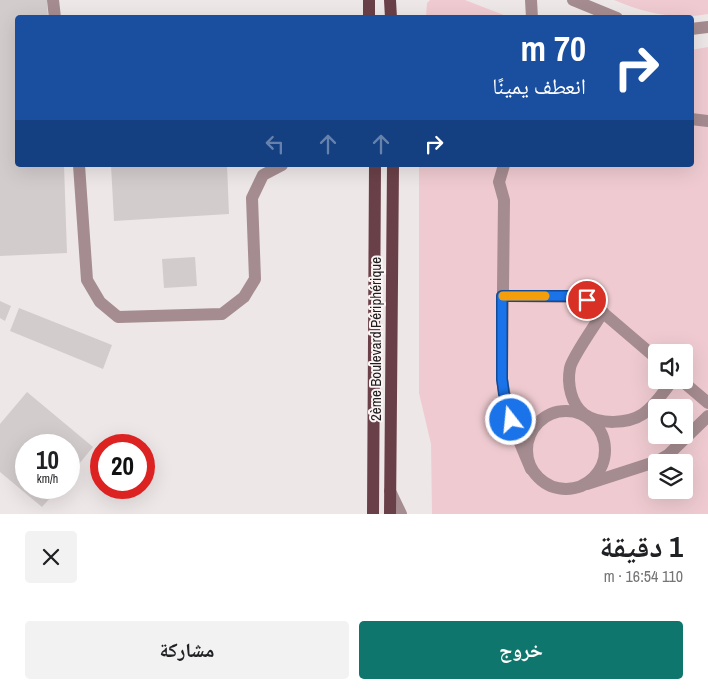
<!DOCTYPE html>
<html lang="ar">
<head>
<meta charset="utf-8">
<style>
  body { margin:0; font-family:"Archivo Narrow","Noto Naskh Arabic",sans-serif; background:#f2f2f2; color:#202124; direction:rtl; height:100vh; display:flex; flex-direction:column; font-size:19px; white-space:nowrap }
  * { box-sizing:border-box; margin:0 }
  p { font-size:16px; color:#757577 }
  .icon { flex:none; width:28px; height:28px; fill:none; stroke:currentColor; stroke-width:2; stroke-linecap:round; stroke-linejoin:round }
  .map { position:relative; height:514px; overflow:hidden; direction:ltr }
  .side { display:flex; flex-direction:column; background:#fff; flex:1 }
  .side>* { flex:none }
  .banner { position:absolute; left:15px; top:15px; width:679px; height:152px; border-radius:5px; box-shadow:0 5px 20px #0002; direction:rtl; background:#1a4fa0; color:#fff; overflow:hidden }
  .buttons { position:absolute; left:648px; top:344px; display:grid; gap:10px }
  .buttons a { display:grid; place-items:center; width:45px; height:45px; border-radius:5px; background:#fff; box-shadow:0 5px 20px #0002; font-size:25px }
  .speed { position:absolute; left:15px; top:434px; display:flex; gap:10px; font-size:25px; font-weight:700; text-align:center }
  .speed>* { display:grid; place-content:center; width:65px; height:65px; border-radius:50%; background:#fff; box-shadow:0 5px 20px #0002; line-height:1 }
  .speed small { font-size:12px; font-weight:400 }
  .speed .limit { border:8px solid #d22; background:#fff; color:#111 }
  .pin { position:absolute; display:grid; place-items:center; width:42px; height:42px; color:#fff; margin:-21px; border:2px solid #fff; border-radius:50%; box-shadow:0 1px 5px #0007 }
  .me { position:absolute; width:55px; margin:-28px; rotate:344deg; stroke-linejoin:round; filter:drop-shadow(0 0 4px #0008) }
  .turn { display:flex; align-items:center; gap:18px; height:105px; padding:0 25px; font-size:22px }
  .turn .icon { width:65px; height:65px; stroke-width:2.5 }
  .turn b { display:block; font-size:35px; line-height:42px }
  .lanes { display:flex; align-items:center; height:48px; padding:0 25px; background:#0003; justify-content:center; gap:25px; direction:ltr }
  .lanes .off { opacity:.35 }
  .round { display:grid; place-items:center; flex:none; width:52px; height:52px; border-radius:5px; background:#f2f2f2 }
  .headline { display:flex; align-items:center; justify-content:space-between; height:85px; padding:0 25px }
  h1 { font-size:30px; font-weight:700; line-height:38px }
  .cta { display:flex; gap:10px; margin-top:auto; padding:10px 25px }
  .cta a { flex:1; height:58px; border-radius:5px; background:#0f766e; color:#fff; font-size:20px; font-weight:700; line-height:58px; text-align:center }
  .cta a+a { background:#f2f2f2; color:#202124 }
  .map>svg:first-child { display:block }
  .green { fill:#efcbd1; fill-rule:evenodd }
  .building { fill:#d3cccd }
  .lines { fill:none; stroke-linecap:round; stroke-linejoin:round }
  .minor { stroke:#a58c90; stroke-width:12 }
  .major { stroke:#6a4048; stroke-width:12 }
  .route-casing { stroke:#114b97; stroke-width:12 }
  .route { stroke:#1a73e8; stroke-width:9 }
  .slow { stroke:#f59e0b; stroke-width:9 }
  .labels { text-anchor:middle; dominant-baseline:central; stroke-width:4; stroke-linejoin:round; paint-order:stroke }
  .street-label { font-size:15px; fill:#1f1c1d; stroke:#fcf5f6 }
</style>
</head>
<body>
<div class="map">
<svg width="708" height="514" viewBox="0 0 708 514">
  <rect width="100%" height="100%" fill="#eee7e8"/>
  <g class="green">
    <path d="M430,0H465L509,17H426L427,3Z"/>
    <path d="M614,0H708V14C674,20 645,13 614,0Z"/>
    <path d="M708,47V514H432L431,444L419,393V165H691V50ZM656,352H684V380H656ZM656,408H684V435H656ZM656,462H684V490H656Z"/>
  </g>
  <g class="building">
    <path d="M0,0H47L48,18H18V165H64L67,253L0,256Z"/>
    <path d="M111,165H227L229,214L114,221Z"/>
    <path d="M195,257L197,286L164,288L162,259Z"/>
    <path d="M0,301L11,306L5,321L0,318Z"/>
    <path d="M19,308L112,345L103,369L10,331Z"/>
    <path d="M27,392L93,447L69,476V445H26V488H59L42,507L0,472V424Z"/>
  </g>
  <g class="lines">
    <g class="minor">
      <path d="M53,0L55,18"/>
      <path d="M531,0L532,18"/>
      <path d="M573,0L617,18"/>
      <path d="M691,29L708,27"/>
      <path d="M691,119L708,121"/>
      <path d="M79,165L87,280L100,302L118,317L222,314L244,297L255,279L252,198L263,175L282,165"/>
      <path d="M504,165L499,182L504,200L502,379C506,411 518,439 531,469"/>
      <path d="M502,296L579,297L594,305L656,358"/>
      <path d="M603,312C596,324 572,357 570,368C567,384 571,404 584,414C599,425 628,424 643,414C655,406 664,391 673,380"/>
      <path d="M681,380L708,403"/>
      <circle cx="566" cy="450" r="39"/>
      <path d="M587,484L658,461L668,455L708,416"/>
      <path d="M390,491L401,514"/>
    </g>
    <g class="major">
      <path d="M369,0V18"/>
      <path d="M390,0L391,18"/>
      <path d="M373,514L375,165"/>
      <path d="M390,514L393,165"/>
    </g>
  </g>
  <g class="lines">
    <defs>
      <path id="route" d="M511,420L504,394L502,379V296H571L587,300"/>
    </defs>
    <use href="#route" class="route-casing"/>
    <use href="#route" class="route"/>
    <path class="slow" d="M503,296H545"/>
  </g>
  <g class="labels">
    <g class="street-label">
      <text transform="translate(375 339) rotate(-90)">2ème Boulevard Périphérique</text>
    </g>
  </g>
</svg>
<div class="buttons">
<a><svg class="icon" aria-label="sound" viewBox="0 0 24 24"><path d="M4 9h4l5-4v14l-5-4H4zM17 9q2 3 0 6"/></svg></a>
<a><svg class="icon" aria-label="search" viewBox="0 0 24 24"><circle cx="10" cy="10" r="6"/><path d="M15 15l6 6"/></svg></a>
<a><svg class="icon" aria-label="layers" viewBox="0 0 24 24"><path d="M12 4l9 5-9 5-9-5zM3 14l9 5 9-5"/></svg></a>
</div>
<div class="speed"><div>10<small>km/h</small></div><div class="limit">20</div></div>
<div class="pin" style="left:587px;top:300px;background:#d93025"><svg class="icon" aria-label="arrive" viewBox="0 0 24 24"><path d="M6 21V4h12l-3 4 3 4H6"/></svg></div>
<svg class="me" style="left:511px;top:420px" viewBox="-20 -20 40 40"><circle r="17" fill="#1a73e8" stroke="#fff" stroke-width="3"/><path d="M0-11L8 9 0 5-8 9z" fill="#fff"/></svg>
<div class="banner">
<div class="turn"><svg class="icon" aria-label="right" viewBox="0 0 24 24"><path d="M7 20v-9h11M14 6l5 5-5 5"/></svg><div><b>70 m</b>انعطف يمينًا</div></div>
<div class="lanes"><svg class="icon off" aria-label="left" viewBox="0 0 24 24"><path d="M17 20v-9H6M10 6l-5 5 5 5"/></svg><svg class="icon off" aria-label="ahead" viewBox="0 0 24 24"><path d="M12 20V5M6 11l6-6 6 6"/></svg><svg class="icon off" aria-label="ahead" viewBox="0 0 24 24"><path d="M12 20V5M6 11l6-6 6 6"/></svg><svg class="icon" aria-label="right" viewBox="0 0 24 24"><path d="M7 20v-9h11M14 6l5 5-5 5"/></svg></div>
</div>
</div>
<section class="side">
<div class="headline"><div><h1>1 دقيقة</h1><p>110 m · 16:54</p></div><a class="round"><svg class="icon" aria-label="close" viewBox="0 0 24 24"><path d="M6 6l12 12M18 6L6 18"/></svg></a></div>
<div class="cta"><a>خروج</a><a>مشاركة</a></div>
</section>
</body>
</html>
